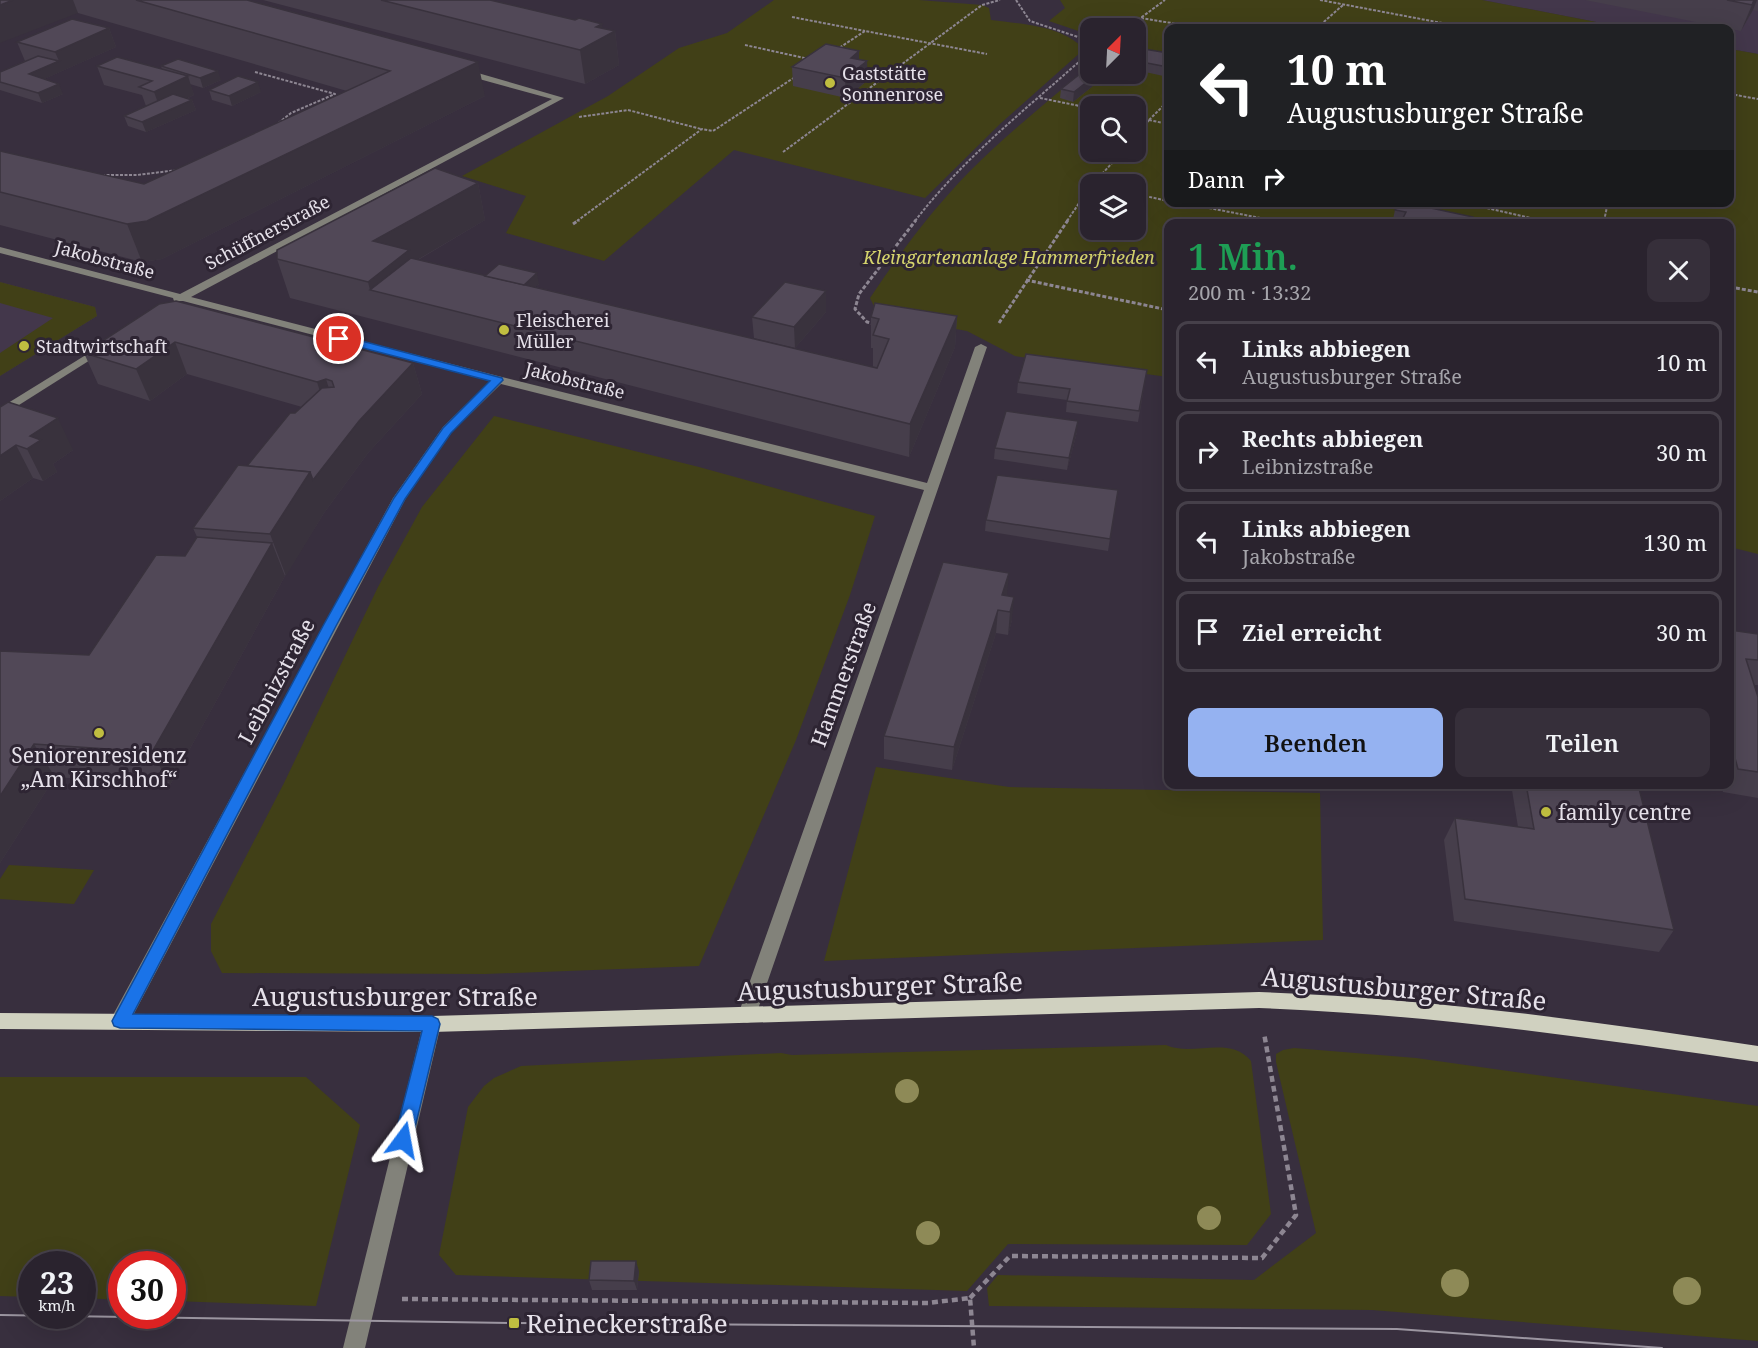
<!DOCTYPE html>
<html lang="de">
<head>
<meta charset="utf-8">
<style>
  body { margin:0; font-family:"Noto Serif",serif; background:#362f3a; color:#f1f3f6; height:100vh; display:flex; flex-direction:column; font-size:22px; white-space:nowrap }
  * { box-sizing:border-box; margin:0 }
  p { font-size:20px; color:#a5a4aa }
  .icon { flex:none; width:33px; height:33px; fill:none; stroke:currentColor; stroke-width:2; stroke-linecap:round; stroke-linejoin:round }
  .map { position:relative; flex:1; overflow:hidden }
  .drawer { position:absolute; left:1164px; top:219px; width:570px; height:570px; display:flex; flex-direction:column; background:#2a232e; border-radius:12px; box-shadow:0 6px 24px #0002,0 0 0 2px #46404a }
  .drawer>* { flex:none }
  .top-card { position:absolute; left:1164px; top:24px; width:570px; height:183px; border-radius:12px; box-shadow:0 6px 24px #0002,0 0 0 2px #46404a; background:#202124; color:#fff; overflow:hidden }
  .needle { width:39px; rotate:24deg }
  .buttons { position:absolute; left:1080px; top:18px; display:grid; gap:12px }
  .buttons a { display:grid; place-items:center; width:66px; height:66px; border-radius:12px; background:#2a232e; box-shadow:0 6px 24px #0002,0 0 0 2px #46404a; font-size:30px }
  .speed { position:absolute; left:18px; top:1251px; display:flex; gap:12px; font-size:30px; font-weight:700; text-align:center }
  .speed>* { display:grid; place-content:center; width:78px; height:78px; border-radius:50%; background:#2a232e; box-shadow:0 6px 24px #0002,0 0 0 2px #46404a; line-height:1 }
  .speed small { font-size:15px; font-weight:400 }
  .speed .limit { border:9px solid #d22; background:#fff; color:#111 }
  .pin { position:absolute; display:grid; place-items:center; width:51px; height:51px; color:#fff; margin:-26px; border:3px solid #fff; border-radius:50%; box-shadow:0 2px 6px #0007 }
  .me { position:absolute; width:66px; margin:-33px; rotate:13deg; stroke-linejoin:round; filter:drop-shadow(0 0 4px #0008) }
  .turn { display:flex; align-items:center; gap:21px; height:126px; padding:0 24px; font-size:27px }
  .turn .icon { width:78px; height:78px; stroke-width:2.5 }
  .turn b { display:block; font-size:42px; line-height:51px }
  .then { display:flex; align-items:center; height:57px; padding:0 24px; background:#0003; gap:12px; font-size:22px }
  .round { display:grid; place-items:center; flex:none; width:63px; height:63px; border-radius:12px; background:#362f3a }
  .overview { display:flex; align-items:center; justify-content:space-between; height:102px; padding:0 24px }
  h1 { font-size:36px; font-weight:600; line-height:45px; color:#1e9e55 }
  .button { display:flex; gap:12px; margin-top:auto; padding:12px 24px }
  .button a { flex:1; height:69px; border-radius:12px; background:#95b2f1; color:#111; font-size:24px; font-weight:600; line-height:69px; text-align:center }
  .button a+a { background:#362f3a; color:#f1f3f6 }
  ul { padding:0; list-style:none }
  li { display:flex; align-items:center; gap:18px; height:81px; margin:0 12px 9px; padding:0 12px; border:3px solid #46404a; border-radius:12px }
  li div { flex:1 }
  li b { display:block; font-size:22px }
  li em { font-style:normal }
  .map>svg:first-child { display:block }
  .built { fill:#43374b }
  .green { fill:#414017; fill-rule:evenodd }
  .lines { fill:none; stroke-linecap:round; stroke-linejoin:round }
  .path-far2 { stroke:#8d8692; stroke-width:2; stroke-dasharray:3 1.5; stroke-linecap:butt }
  .path-far1 { stroke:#8d8692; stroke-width:3; stroke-dasharray:4 2; stroke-linecap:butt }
  .path { stroke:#8d8692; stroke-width:4.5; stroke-dasharray:6 4; stroke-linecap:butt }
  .minor { fill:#82827a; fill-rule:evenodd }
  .major { fill:#d0d1c0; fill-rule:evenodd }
  .tram { stroke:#9c96a1; stroke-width:2 }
  .tree { fill:#8e8a57 }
  .wall { fill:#463e4b }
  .shaded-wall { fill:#39323d }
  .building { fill:#514857; stroke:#39323d; stroke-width:1.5 }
  .route { fill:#1a73e8; stroke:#114b97; stroke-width:1.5 }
  .poi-dot { fill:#c0be40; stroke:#2e2533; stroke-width:2 }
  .labels { text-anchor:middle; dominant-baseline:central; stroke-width:6; stroke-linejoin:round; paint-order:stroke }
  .far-poi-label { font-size:18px; fill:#e6e1ea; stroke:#2e2533; text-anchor:start }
  .far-street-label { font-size:18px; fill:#e6e1ea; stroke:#2e2533 }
  .far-park-label { font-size:18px; font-style:italic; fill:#d5d46c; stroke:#2e2533 }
  .street-label { font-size:21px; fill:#e6e1ea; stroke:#2e2533 }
  .poi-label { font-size:21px; fill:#e6e1ea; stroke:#2e2533 }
  .near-street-label { font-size:26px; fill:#e6e1ea; stroke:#2e2533 }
  .near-poi-label { font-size:26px; fill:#e6e1ea; stroke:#2e2533; text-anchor:start }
</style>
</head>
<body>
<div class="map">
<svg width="1758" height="1348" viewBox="0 0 1758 1348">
  <rect width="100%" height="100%" fill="#382f3e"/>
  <g class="built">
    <path d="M1482,0H1758V54L1730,49V28H1627Z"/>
    <path d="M0,282L95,307L97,316L0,376Z"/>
  </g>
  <g class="green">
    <path d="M774,0H919L982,5L989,8L991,20C1021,24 1059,25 1082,47V51L1001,123L925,198L734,150L604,261L506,233L526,196L462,176L608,96L679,48L727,33Z"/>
    <path d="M1060,0H1482L1627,28H1168V202H1730V49L1758,54V554L1730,547V224H1168V377L1015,356L967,331L906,320L876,310L870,298C899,254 932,210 969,172C1007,134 1049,100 1090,66V74H1136V28H1090V35L1049,21L1065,8ZM1090,106H1136V152H1090ZM1090,184H1136V230H1090Z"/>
    <path d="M0,282L95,307L97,316L0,376V353L53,318L0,303Z"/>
    <path d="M494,416L699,467L875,516L850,595L796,740L699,966L485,974L222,973L211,951V924L284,783L378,587L422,507Z"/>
    <path d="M876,767L1009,787L1320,793L1323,940L824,961Z"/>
    <path d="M9,865L94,870L74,904L0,899V879Z"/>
    <path d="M1166,1045C1192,1057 1230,1035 1251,1061L1271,1214L1247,1245L1008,1244L967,1291L456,1275L439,1255L468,1107L484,1086L494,1078L521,1066L781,1053L792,1055Z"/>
    <path d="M1294,1048L1416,1058L1758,1106V1341L1372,1310L989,1306L987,1288L998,1275L1254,1280L1316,1233L1276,1062V1054L1283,1050Z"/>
    <path d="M0,1077H306L360,1125L316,1306L173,1301L172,1264H122L121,1300L83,1298L82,1264H32L31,1297L0,1296Z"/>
  </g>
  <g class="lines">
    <g class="path-far2">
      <path d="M1016,0L1030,21L1090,41"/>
      <path d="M1320,0L1458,26"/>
      <path d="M792,17L865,31"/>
      <path d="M1141,18L1202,28"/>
      <path d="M1127,28L1165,0"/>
      <path d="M1317,28L1343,5"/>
      <path d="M745,45L809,59"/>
      <path d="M836,50L865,31L987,54"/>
      <path d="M255,72L335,94L291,113L276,125"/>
      <path d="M1730,94L1758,99"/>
      <path d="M1040,98L1090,108"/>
      <path d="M579,117L628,110L701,129"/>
      <path d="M1136,117L1149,120L1136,136"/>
      <path d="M1149,120L1168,101"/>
      <path d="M1149,120L1168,124"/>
      <path d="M783,152L982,5L1000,0"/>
      <path d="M102,175H137L178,170"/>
      <path d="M1093,184L1122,152"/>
      <path d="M1136,194L1168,201"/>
      <path d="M1178,202L1276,221"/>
      <path d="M1465,203L1544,221"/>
      <path d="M577,221L702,129L713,131L795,77"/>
      <path d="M915,221C964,157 1030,106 1090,52"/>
      <path d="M1067,221L1090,187"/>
      <path d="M1604,221L1608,202"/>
    </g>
    <g class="path-far1">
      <path d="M1268,220L1289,224"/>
      <path d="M1538,220L1556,224"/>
      <path d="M573,224L579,220"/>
      <path d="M1603,224L1604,220"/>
      <path d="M1026,280L1168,310"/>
      <path d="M1730,287L1758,292"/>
      <path d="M999,323L1068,220"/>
      <path d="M875,324L867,322L855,309L859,294L916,220"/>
    </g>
    <g class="path">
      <path d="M970,1298L1010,1256L1262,1258L1296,1215L1264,1033"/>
      <path d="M402,1299L928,1303L970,1298L974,1348"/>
    </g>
    <g class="minor">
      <path d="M464,69L564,98L191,297L502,377L927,483L975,347L981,344L987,347L756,1015L754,1021L747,1023L740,1021L738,1015L924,490L501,384L451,433L406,498L127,1027L120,1029L113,1027L111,1021L113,1015L393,498L443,427L490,381L183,301H174L173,298L0,253V247L180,294L552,99L461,74L460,72Z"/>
      <path d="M102,345L106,346V350L0,417V408Z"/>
      <path d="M432,1016L439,1018L441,1024L365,1348H343L423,1024L425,1018Z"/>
    </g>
    <path class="major" d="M1259,992C1427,998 1592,1021 1758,1046V1062C1592,1038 1427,1014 1259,1008L432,1032L0,1029V1013L432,1016Z"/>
    <path class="tram" d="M0,1315L514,1323L1397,1329L1662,1348"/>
  </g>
  <g class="tree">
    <circle cx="907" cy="1091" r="12"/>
    <circle cx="1209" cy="1218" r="12"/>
    <circle cx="928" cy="1233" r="12"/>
    <circle cx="1455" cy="1283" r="14"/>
    <circle cx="1687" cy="1291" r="14"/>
  </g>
  <g class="wall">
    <path d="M0,0H247L485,96L162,259L142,262L0,225V151L144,184L347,91L78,13Z"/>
    <path d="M263,0H490L615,31L619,65L585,84Z"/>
    <path d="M1585,0H1758V11L1753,10L1741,31Z"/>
    <path d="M109,28L116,47L44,79L63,94L42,103L0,90V72L25,61L17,42Z"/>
    <path d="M1168,53V77L1136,70V58Z"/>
    <path d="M859,59L868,80L846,98L793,86L792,67Z"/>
    <path d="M97,66L162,69L161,66L221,80L203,88L190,84L194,95L188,98L192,100L196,110L146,132L128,126L124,116L146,106L142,95L104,85Z"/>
    <path d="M1090,74H1104V77L1073,102L1060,98L1061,89Z"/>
    <path d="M209,90L261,92L232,106L212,100Z"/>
    <path d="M478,183L485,220L418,260L485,276L539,284L535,287L873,367V348H871V317L957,316L955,347L909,457L290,298L277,259Z"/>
    <path d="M1427,208L1473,217L1471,224H1392L1395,210Z"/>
    <path d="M159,304L413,363L422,394L368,453L324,513L285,576L170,785L55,777L0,863V651L89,655L185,556L197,537L193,528L247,466L295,413L302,407L187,374L150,401L98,384L84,353Z"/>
    <path d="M826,312L795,348L754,338L752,317Z"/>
    <path d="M1147,370L1138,422L1066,412L1067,400L1017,393L1018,382Z"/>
    <path d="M0,407L73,450L53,464L57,472L43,481L33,478L0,501Z"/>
    <path d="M1077,432L1067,470L994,459L995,448Z"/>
    <path d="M1118,490L1108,551L985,531L986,520Z"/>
    <path d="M1007,596L1012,620L1008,635L996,633L952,770L884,759V736Z"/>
    <path d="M1730,630L1758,634V685H1754L1758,697V798L1723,792L1721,784H1730Z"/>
    <path d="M1511,784H1638L1674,930L1659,952L1454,921L1444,840L1455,818L1518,827Z"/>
    <path d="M639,1271L637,1290H592L589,1280Z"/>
  </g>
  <g class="shaded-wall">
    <path d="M13,0H73L78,13L0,43V5Z"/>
    <path d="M1754,0H1757L1753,10L1741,31Z"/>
    <path d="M602,24L603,37L615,31L619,65L585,84L580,50L596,27Z"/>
    <path d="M109,28L116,47L33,84L29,74L59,61L55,52Z"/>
    <path d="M859,51V67L867,61L868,80L846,98L845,78L851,58Z"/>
    <path d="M478,62L485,96L162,259L142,262L127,224Z"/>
    <path d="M218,71L221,80L203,88L200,78Z"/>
    <path d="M1097,74H1104V77L1073,102L1074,92Z"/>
    <path d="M188,76L194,95L161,111L154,92Z"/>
    <path d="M258,82L261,92L232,106L229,96Z"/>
    <path d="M59,84L63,94L42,103L38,93Z"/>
    <path d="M192,100L196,110L146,132L142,122Z"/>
    <path d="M478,183L485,220L412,263L370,290L368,282L373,241Z"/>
    <path d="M537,273L539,284L509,310L507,299Z"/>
    <path d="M826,291V312L795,348L794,327Z"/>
    <path d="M957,316L955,347L909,457L910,424Z"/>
    <path d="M175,342L187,374L150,401L136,369Z"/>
    <path d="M413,363L422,394L368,453L324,513L286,576L270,534L310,472Z"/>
    <path d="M326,379L336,411L327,414L317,382Z"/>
    <path d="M58,418L73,450L53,464L57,472L43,481L27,449L30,436Z"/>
    <path d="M1078,421L1077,432L1067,470L1069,458Z"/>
    <path d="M16,445L33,478L0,501V456Z"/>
    <path d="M272,543L285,576L170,785L152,752Z"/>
    <path d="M1009,573L1007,596L1002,595Z"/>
    <path d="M1014,597L1012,620L1008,635L1010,612Z"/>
    <path d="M998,610L996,633L952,770L954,747Z"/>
    <path d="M34,744L55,777L0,863V796Z"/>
    <path d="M636,1261L639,1271L637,1290L634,1281Z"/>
  </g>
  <g class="building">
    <path d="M0,0H13L0,5Z"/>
    <path d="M136,0H247L478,62L147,221L127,224L0,192V151L144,184L390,71Z"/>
    <path d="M381,0H490L575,20L579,18L602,24L596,27L615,31L580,50Z"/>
    <path d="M1727,0H1754L1752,5Z"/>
    <path d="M72,19L109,28L55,52L17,42Z"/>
    <path d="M826,44L859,51L851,58L867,61L845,78L792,67Z"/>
    <path d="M1144,49L1168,53V67L1136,61V58Z"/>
    <path d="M38,56L59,61L29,74L59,84L38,93L0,82V72Z"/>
    <path d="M117,57L188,76L154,92L139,87L152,81L97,66Z"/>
    <path d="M178,59L218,71L200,78L161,66Z"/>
    <path d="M1090,66V74H1097L1074,92L1061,89Z"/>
    <path d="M238,76L258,82L229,96L209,90Z"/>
    <path d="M173,94L192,100L142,122L124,116Z"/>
    <path d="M435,168L478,183L373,241L409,250L368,282L277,259V250Z"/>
    <path d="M1400,202H1429L1426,207L1473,217L1470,224H1400L1406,212L1395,210Z"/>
    <path d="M411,258L877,368L889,339L873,335L879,319L871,317L875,303L957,316L910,424L370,290Z"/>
    <path d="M499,264L537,273L524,285L485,276Z"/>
    <path d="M785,282L826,291L794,327L752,317Z"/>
    <path d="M176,301L413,363L359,421L313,480L310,472L247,466L290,413H295L322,388L334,387L332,381L326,379L317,382L175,342L136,369L84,353L159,304Z"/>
    <path d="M1026,354L1147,370L1139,411L1067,401L1070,389L1018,382Z"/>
    <path d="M8,402L58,418L30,436L41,440L27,449L16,445L0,456V407Z"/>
    <path d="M1006,411L1078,421L1069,458L995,448Z"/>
    <path d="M238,465L310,472L270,534L193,528Z"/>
    <path d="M997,475L1118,490L1110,539L986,520Z"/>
    <path d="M197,537L272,543L152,752L34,744L0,796V651L89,655L156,555L185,556Z"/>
    <path d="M943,562L1009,573L1002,595L1014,597L1010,612L998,610L954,747L884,736Z"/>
    <path d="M1730,630L1758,634V660L1746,659L1758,697V772L1738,769L1730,740Z"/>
    <path d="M1526,784H1638L1674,930L1465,899L1455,818L1534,829Z"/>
    <path d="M591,1261H636L634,1281L589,1280Z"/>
  </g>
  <path class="route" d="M336,336H343L502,378L503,380L451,433L405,499L336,626L133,1014L432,1016L438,1019L440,1024L412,1140L409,1146L403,1148L397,1146L394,1140L422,1031L120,1028L114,1026L112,1021L323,626L394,498L443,428L490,381L336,341Z"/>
  <g class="poi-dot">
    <circle cx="830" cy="83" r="6"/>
    <circle cx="504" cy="330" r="6"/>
    <circle cx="24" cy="346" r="6"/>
    <circle cx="99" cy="733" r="6"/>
    <circle cx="1546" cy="812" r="6"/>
    <rect x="508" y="1317" width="12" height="12" rx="3"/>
  </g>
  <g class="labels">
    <g class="far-poi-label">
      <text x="842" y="73">Gaststätte<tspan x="842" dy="21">Sonnenrose</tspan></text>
      <text x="516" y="320">Fleischerei<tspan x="516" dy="21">Müller</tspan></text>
      <text x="36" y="346">Stadtwirtschaft</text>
    </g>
    <g class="far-street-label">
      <text transform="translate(267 232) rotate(-28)">Schüffnerstraße</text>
      <text transform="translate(105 259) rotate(15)">Jakobstraße</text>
      <text transform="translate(575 380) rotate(14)">Jakobstraße</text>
    </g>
    <g class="far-park-label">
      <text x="1009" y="257">Kleingartenanlage Hammerfrieden</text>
    </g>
    <g class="street-label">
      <text transform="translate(843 674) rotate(-70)">Hammerstraße</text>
      <text transform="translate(276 681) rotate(-62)">Leibnizstraße</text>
    </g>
    <g class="poi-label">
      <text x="99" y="755">Seniorenresidenz<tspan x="99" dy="24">„Am Kirschhof“</tspan></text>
      <text x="1558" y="812" text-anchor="start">family centre</text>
    </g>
    <g class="near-street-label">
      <text transform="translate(880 986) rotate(-2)">Augustusburger Straße</text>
      <text transform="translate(1404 988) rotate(5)">Augustusburger Straße</text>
      <text x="395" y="996">Augustusburger Straße</text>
    </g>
    <g class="near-poi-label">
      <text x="526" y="1323">Reineckerstraße</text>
    </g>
  </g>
</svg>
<div class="buttons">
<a><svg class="needle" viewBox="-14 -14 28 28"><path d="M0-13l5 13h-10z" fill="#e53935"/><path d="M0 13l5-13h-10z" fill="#a5a4aa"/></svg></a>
<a><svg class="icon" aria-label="search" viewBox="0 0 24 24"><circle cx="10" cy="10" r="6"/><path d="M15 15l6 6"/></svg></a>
<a><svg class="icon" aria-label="layers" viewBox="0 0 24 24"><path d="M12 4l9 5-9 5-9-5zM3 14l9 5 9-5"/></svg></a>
</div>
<div class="speed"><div>23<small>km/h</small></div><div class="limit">30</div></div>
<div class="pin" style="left:339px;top:339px;background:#d93025"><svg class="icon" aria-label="arrive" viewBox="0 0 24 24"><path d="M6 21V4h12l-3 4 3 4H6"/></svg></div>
<svg class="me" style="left:403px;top:1140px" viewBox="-20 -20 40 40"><path d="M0-17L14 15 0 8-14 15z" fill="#1a73e8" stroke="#fff" stroke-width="4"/></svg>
<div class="top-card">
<div class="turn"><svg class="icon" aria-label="left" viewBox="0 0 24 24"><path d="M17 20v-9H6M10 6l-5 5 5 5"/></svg><div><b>10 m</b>Augustusburger Straße</div></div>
<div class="then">Dann<svg class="icon" aria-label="right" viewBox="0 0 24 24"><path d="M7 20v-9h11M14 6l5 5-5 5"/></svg></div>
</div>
<section class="drawer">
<div class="overview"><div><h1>1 Min.</h1><p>200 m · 13:32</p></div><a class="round"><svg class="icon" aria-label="close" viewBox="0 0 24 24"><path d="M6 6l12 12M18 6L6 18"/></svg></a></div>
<ul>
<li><svg class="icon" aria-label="left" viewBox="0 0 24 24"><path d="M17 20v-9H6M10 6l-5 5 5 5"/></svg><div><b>Links abbiegen</b><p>Augustusburger Straße</p></div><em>10 m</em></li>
<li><svg class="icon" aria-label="right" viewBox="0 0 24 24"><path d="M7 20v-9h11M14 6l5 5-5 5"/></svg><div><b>Rechts abbiegen</b><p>Leibnizstraße</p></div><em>30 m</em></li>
<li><svg class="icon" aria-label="left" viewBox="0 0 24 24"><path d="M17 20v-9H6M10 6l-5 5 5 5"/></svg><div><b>Links abbiegen</b><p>Jakobstraße</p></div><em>130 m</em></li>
<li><svg class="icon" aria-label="arrive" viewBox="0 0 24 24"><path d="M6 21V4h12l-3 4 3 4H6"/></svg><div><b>Ziel erreicht</b></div><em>30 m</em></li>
</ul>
<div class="button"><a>Beenden</a><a>Teilen</a></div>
</section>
</div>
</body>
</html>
